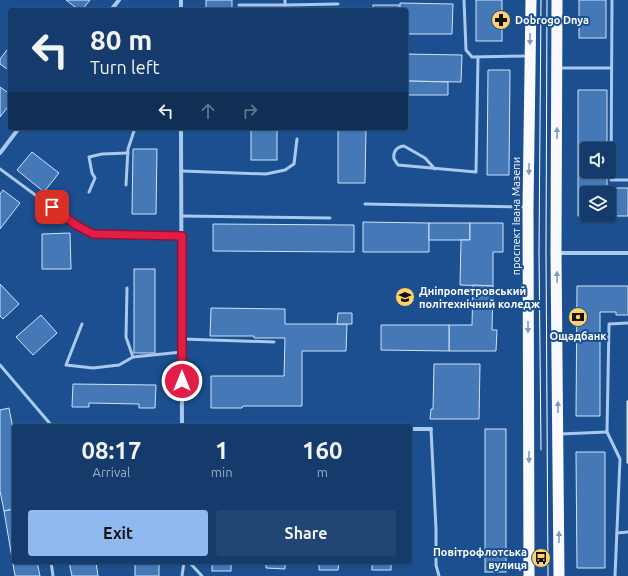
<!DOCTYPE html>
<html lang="en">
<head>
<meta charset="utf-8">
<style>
  body { margin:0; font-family:Ubuntu,sans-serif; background:#214673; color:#f1f3f6; height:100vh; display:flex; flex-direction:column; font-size:15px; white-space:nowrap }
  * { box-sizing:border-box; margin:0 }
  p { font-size:13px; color:#9dadc1 }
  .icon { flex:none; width:22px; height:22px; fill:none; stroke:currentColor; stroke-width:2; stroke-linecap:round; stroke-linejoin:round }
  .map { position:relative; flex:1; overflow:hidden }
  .drawer { position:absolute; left:12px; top:424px; width:400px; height:140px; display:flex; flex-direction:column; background:#143b6b; border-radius:4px; box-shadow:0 1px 3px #0004,0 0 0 1px #33557e }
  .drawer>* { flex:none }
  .top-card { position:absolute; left:8px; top:8px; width:400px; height:122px; border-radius:4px; box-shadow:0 1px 3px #0004,0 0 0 1px #33557e; background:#143b6b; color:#f1f3f6; overflow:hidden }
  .controls { position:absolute; left:580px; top:142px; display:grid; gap:8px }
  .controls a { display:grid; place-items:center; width:36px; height:36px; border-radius:4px; background:#143b6b; box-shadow:0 1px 3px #0004,0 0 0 1px #33557e; font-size:20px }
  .pin { position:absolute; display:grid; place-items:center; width:34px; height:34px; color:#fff; margin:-17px; border-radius:8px; box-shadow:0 2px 6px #0006 }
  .me { position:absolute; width:44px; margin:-22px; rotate:0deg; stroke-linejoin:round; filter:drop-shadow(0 0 3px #0008) }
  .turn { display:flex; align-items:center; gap:14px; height:84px; padding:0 16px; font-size:18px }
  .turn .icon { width:52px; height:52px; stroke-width:2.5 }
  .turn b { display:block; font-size:28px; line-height:34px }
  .lanes { display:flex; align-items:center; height:38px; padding:0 16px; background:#0003; justify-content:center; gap:20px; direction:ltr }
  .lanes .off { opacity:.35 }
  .eta { display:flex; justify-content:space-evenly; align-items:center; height:68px; text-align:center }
  .eta b { font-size:24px; font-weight:700; line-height:28px }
  .cta { display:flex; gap:8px; margin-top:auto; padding:8px 16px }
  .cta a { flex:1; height:46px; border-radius:4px; background:#90b9f0; color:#111; font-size:16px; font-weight:700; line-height:46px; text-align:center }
  .cta a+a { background:#214673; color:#f1f3f6 }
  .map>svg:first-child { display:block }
  .building { fill:#4478b7; stroke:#cfe3fa; fill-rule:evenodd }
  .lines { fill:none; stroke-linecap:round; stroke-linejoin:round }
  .service { stroke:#a9c9ee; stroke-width:3 }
  .minor { stroke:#a9c9ee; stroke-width:4 }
  .trunk { stroke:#f8faff; stroke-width:11 }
  .tram { stroke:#fff; stroke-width:1 }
  .oneway { fill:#7e9cc1 }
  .route-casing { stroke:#92132f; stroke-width:10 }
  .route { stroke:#e11d48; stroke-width:7 }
  .labels { text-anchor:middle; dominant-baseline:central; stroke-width:4; stroke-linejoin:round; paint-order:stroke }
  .poi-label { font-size:11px; font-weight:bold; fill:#fff; stroke:#1b4f8f; text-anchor:start }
  .street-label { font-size:11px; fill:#fff; stroke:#1b4f8f }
</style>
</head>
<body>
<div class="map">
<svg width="628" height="576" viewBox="0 0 628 576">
  <rect width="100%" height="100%" fill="#1b4f8f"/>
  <g class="building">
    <path d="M66,0H90L82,10H79Z"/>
    <rect x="206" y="0" width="26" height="10"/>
    <rect x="476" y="0" width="26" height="41"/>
    <rect x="579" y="0" width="27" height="38"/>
    <path d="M400,3L453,4L452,34H406V10H400Z"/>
    <rect x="373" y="5" width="26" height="5"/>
    <path d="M10,46V71L0,64V59Z"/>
    <path d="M406,54L462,55L461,82L406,81Z"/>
    <path d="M488,70H510L509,175H487Z"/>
    <path d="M406,81L448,82V95H406Z"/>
    <path d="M0,87L10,94V104L0,117Z"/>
    <path d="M578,90H607V149H587V171H607V188H628V216H578ZM587,193H609V215H587Z"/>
    <rect x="251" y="128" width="26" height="32"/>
    <path d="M338,128H366L365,183H338Z"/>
    <path d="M133,149H157L156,214H132Z"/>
    <path d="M32,152L59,173L44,192L17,170Z"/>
    <path d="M3,190L20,203L0,229V194Z"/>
    <path d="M363,222L429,223V252H363Z"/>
    <rect x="429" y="223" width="41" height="17"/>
    <path d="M470,223H503V252H493V286L460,285L461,240H470Z"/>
    <path d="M213,224L354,225V252L213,251Z"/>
    <path d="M70,233L71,269H42V234Z"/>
    <rect x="134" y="269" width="21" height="84"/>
    <path d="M0,284L19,304L3,319L0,316Z"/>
    <path d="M473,285L493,286L492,330H497L496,351H449V325H472Z"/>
    <path d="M577,286H628V315H616V312H600V416H576Z"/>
    <path d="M211,308L285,309V324H347L346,351H302V406H243L242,408H211V376H284L285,338H254V336H210Z"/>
    <path d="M338,313H352V324H337Z"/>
    <path d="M41,315L57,333L33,355L16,337Z"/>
    <path d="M381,325H449V351L381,350Z"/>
    <path d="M434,364H480L479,419H430L431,409H433Z"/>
    <path d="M73,384L156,385L155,408H139V404L89,403V407H72Z"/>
    <rect x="627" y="401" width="1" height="62"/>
    <path d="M9,408L14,434V509L4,511L0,491V410Z"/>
    <rect x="485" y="429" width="21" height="143"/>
    <path d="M576,452H605V568H577Z"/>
    <path d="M14,509V562H37L40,576H15L4,511Z"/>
    <path d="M69,562H96L98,576H72Z"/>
    <rect x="135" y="562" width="24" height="14"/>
    <rect x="212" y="562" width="19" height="9"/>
    <path d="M266,562H285V569L266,568Z"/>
    <path d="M319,562H339L338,570H319Z"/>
    <rect x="372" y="562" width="19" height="8"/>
  </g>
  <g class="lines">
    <g class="service">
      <path d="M285,0V5L338,4"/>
      <path d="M464,0L466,50L472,57L529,56"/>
      <path d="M612,0L611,180H628"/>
      <path d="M239,5H285"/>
      <path d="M559,68H611"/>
      <path d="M0,169L76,225L93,234L182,236"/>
      <path d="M435,169L425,158L404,146C396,147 393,152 394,159L398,165L476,172L478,57"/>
      <path d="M182,171L266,174L285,170L294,164L297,139"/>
      <path d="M126,185L128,149L135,128"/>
      <path d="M89,192L95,178L92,173L89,157L102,154L128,153"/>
      <path d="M365,204L525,207"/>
      <path d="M182,216L330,218"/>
      <path d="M127,288L126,337L133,357"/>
      <path d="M82,324L66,365L93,368L119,365L133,357L182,352"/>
      <path d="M182,339L274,342"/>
      <path d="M0,365L52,426"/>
      <path d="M431,429L436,529V565L439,576"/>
      <path d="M560,434L607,432"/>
      <path d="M617,533L628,532"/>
      <path d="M51,562L53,576"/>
      <path d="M189,562L202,576"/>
      <path d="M182,576L184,562"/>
      <path d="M615,576L620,459L607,432L609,324L628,323"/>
    </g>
    <g class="minor">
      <path d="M181,0V10"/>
      <path d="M111,10L119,0"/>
      <path d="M181,128L182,426"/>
      <path d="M0,153L19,128"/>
      <path d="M557,253H628"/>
      <path d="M410,429H431"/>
    </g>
    <g class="trunk">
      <path d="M557,0L556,253L559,576"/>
      <path d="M529,576L528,207L531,0"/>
    </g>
    <g class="tram">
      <path d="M547,0L546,250L548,576"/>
      <path d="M541,450L539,250L541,0"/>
    </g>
  </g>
  <defs><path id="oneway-solid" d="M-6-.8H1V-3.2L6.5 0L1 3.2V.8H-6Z"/></defs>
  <g class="oneway">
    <use href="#oneway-solid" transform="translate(530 39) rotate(90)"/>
    <use href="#oneway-solid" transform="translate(557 133) rotate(-90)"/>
    <use href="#oneway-solid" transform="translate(529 169) rotate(91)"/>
    <use href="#oneway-solid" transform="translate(557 277) rotate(-91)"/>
    <use href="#oneway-solid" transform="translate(528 327) rotate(90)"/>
    <use href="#oneway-solid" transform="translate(558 407) rotate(-91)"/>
    <use href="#oneway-solid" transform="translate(529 457) rotate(90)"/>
    <use href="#oneway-solid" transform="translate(559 537) rotate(-90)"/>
  </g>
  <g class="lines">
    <defs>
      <path id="route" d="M52,207L76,225L93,234L182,236V381"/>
    </defs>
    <use href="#route" class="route-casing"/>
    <use href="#route" class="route"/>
  </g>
  <defs>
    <symbol id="pharmacy-disc" viewBox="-11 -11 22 22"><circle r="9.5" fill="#ffd166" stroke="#1b4f8f"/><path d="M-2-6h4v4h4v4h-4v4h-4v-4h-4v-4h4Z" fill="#111"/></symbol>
    <symbol id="university-disc" viewBox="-11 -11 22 22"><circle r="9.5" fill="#ffd166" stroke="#1b4f8f"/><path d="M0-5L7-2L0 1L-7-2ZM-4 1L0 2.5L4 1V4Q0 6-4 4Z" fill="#111"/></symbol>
    <symbol id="bank-disc" viewBox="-11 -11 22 22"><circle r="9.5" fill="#ffd166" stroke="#1b4f8f"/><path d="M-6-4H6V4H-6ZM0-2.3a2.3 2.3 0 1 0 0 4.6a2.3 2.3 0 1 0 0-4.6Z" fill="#111"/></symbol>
    <symbol id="bus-disc" viewBox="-11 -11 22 22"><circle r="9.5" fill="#ffd166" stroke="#1b4f8f"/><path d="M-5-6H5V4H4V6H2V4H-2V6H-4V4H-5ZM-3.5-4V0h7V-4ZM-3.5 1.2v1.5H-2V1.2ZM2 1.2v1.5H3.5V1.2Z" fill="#111"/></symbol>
  </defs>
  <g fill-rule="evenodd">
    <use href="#pharmacy-disc" x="490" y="9" width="22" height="22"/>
    <use href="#university-disc" x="394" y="286" width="22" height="22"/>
    <use href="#bank-disc" x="567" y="306" width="22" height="22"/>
    <use href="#bus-disc" x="530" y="547" width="22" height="22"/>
  </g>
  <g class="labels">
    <g class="poi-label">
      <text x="515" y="20">Dobrogo Dnya</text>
      <text x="419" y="291">Дніпропетровський<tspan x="419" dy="13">політехнічний коледж</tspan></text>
      <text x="578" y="336" text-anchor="middle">Ощадбанк</text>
      <text x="527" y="552" text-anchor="end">Повітрофлотська<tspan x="527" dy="13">вулиця</tspan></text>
    </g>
    <g class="street-label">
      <text transform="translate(516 216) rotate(-90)">проспект Івана Мазепи</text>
    </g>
  </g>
</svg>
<div class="controls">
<a><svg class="icon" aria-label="sound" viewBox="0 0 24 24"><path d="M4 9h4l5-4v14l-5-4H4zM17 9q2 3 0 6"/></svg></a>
<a><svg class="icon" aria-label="layers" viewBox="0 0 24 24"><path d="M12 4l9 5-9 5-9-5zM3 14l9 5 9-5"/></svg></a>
</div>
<div class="pin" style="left:52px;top:207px;background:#d93025"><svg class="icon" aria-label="arrive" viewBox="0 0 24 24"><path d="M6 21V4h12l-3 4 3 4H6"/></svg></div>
<svg class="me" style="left:182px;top:381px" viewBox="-20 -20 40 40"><circle r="17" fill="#e11d48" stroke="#fff" stroke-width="3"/><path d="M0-11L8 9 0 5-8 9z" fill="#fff"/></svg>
<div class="top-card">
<div class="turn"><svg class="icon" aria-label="left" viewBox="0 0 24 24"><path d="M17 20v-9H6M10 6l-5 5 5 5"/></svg><div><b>80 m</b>Turn left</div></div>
<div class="lanes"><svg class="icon" aria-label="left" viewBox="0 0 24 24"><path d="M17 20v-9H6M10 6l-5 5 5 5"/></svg><svg class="icon off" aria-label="ahead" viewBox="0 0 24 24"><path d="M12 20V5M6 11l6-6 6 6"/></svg><svg class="icon off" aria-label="right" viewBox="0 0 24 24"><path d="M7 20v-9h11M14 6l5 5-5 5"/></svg></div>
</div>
<section class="drawer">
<div class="eta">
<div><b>08:17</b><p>Arrival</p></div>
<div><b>1</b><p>min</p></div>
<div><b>160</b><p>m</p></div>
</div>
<div class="cta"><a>Exit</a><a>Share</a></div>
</section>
</div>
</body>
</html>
